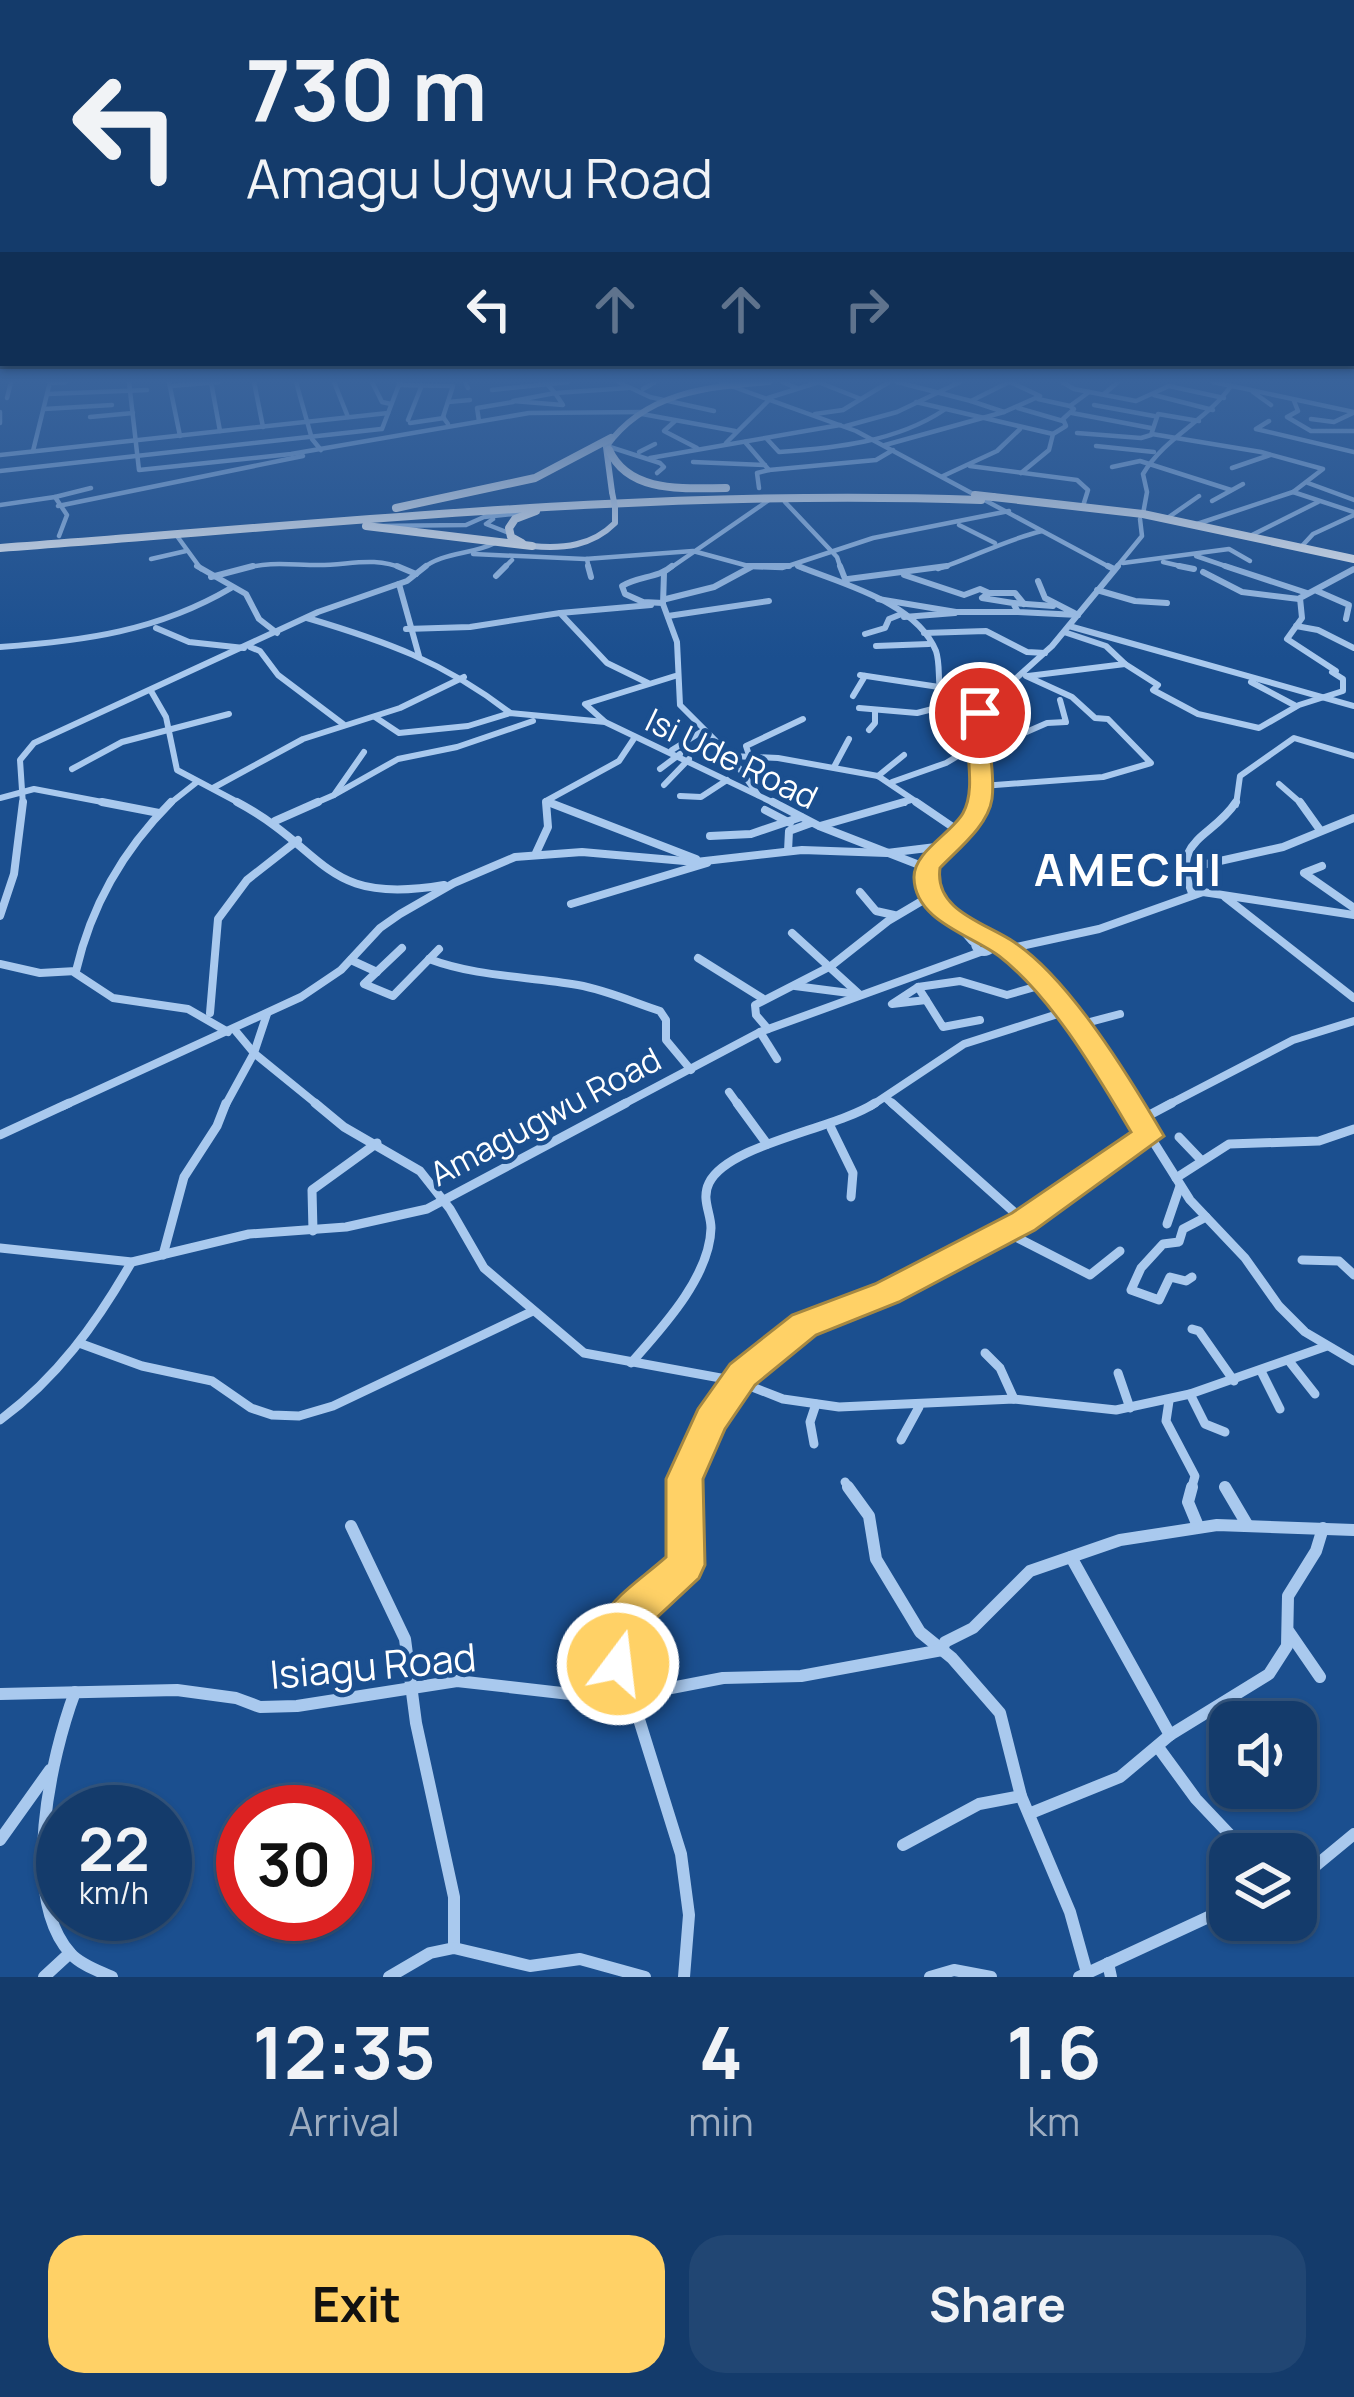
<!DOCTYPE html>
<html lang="en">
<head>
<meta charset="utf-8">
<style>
  body { margin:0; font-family:Manrope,sans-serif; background:#214673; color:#f1f3f6; height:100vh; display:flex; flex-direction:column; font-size:45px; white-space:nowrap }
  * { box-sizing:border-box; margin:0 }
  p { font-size:39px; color:#9dadc1 }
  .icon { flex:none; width:66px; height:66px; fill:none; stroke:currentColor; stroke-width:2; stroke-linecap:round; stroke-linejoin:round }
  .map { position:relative; height:1977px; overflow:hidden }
  .drawer { display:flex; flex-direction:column; background:#143b6b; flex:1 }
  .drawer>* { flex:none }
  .guide { position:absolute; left:0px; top:0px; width:1356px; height:366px; box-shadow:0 3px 9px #0004,0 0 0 3px #33557e; background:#143b6b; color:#f1f3f6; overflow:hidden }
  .controls { position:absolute; left:1209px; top:1701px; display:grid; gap:24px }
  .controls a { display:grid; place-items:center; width:108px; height:108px; border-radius:24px; background:#143b6b; box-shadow:0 3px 9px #0004,0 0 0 3px #33557e; font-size:60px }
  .speed { position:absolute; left:36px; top:1785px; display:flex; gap:24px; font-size:60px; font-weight:700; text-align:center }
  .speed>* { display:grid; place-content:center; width:156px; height:156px; border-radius:50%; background:#143b6b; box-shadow:0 3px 9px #0004,0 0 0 3px #33557e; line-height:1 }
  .speed small { font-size:30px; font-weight:400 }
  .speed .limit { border:18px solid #d22; background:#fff; color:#111 }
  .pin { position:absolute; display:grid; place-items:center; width:102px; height:102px; color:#fff; margin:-51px; border:6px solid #fff; border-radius:50%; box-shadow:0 3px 12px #0007 }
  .me { position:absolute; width:132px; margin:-66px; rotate:15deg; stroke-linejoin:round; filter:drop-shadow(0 0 9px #0008) }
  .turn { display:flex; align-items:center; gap:42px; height:252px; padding:0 48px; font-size:54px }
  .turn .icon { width:156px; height:156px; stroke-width:2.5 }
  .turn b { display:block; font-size:84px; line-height:102px }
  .lanes { display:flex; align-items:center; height:114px; padding:0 48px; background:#0003; justify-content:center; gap:60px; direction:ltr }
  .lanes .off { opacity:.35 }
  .eta { display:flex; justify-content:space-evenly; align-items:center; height:204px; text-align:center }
  .eta b { font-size:72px; font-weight:700; line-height:84px }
  .cta { display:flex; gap:24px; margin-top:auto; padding:24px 48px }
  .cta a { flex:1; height:138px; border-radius:36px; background:#ffd166; color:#111; font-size:48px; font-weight:700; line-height:138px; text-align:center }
  .cta a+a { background:#214673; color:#f1f3f6 }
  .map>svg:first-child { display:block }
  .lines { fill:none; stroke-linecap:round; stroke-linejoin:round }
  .minor-far4 { stroke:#a9c9ee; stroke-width:4.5 }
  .minor-far3 { stroke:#a9c9ee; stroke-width:6 }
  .minor-far2 { stroke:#a9c9ee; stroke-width:8 }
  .minor-far1 { stroke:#a9c9ee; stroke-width:9 }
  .minor { stroke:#a9c9ee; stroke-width:12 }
  .major { stroke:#f0f6ff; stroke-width:6 }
  .highway { stroke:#fff; stroke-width:8 }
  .major-bridge { stroke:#f0f6ff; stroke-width:6 }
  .highway-bridge { stroke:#fff; stroke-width:8 }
  .route { fill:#ffd166; stroke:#a68842; stroke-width:3 }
  .labels { text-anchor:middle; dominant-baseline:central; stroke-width:9; stroke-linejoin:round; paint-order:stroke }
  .street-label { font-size:33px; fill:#fff; stroke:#1b4f8f }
  .near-street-label { font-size:39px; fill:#fff; stroke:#1b4f8f }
  .district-label { font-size:45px; font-weight:bold; letter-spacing:3px; fill:#fff; stroke:#1b4f8f }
</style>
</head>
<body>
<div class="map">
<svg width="1354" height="1977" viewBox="0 0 1354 1977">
  <rect width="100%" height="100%" fill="#1b4f8f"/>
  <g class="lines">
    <g class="minor-far4">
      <path d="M129,382L139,470L291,454L529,413L643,412"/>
      <path d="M169,382L180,436"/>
      <path d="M211,382L220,431"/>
      <path d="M254,382L263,427"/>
      <path d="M296,382L312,439L321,450"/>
      <path d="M334,382L348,417"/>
      <path d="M372,382L382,402L391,404"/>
      <path d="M465,382L468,388"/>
      <path d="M618,382L650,397L714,411"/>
      <path d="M720,382L856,431L1113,569"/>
      <path d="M782,382L797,388"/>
      <path d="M818,382L861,399"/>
      <path d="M897,382L971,401L1009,382"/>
      <path d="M1062,382L1074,389L1136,401L1169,386L1224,398"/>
      <path d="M1213,382L1354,412"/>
      <path d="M50,383L66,382"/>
      <path d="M547,384L555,393L628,388"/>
      <path d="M399,385L453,386L443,417L448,424"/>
      <path d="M170,386L219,382"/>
      <path d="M643,389L655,382"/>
      <path d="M492,390L568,382"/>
      <path d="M1253,392L1271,405"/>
      <path d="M555,393L563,405L513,401Z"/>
      <path d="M47,394L147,390"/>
      <path d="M1104,394L1118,382"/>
      <path d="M1154,395L1213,410"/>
      <path d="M7,398L11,382"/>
      <path d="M768,398L819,382"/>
      <path d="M1038,399L1070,406"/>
      <path d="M971,401L1004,412L1040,396L1010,382"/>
      <path d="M1294,401L1298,411L1287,417L1311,431H1354"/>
      <path d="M448,402L470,400"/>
      <path d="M916,402L1053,434"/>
      <path d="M1094,405L1154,416"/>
      <path d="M1018,408L1063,421"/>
      <path d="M44,409L112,405"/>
      <path d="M0,412V423"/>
      <path d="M1072,413L1151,428"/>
      <path d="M642,414L735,431"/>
      <path d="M815,414L843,410L889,382"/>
      <path d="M90,417L133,413"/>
      <path d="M1311,419L1334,422L1353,413"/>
      <path d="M408,420L422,385"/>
      <path d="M479,421L477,408L513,402"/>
      <path d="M675,421L664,431L697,448"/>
      <path d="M1269,421L1256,429L1354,452"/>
      <path d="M410,423L444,418"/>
      <path d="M846,426L897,412L960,382"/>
      <path d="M382,429L400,382"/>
      <path d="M1077,433L1141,438L1151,435L1158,414L1199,421"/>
      <path d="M1152,434L1261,452L1323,469L1293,492L1354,512"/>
      <path d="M767,439L779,452C835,448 896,442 944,410"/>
      <path d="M745,442L769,470L757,473L759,488"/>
      <path d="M726,443L768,401"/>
      <path d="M885,445L1004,412"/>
      <path d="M1096,446L1154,452"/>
      <path d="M610,447L660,463L664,467L657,473"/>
      <path d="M33,451L50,382"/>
      <path d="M639,452L655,444"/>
      <path d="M0,455L388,413"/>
      <path d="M650,458L840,425"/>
      <path d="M693,462L765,465"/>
      <path d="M970,466L1077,480L1088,490L1083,506"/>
      <path d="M1112,467L1140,461L1231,490"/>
      <path d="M1232,468L1270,455"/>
      <path d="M769,470L876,460L893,450"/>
      <path d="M0,471L381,429"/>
      <path d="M1021,473L1049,450L1053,434L1066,426L1063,419L1074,409L1070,406L1089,392"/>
      <path d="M943,476L997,451L1020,429"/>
      <path d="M1308,483L1354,500"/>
      <path d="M1212,501L1243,484"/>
      <path d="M785,502L837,557L841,569"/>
      <path d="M0,505L55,497"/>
      <path d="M58,506L303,456"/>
      <path d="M1143,514L1147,492L1143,474C1165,437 1206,421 1231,386"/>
      <path d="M493,519L486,524L509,533"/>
      <path d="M1166,519L1199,496"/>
      <path d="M1197,524L1293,492"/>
      <path d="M959,525L995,543"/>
      <path d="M373,526L466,525L484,517L523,513"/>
      <path d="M1252,535L1318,502"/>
      <path d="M59,536L67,515L55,497L91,488"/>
      <path d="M177,536L201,569"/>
      <path d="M1302,546L1313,534L1354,515"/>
      <path d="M473,554L585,559L693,551L752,567L782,568L873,538L1009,511"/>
      <path d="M1196,556L1234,569"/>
      <path d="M151,559L186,551"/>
      <path d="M587,559L589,569"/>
      <path d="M1163,562L1193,569"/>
      <path d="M1123,563L1229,549L1250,561"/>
      <path d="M798,566L804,569"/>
      <path d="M242,569C270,561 290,565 319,565C350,565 374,556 404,569"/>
      <path d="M422,569C442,552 471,555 495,543"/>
      <path d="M503,569L512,560"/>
      <path d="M669,569L769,500"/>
      <path d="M938,569C974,557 1005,540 1042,531"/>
      <path d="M1115,569L1142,536L1140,519"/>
    </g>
    <g class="minor-far3">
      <path d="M197,566L246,594L259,619L277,633"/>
      <path d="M397,566L416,574"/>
      <path d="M588,566L591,577"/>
      <path d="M747,566H789"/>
      <path d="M798,566C842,584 916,602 936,651C940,663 938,678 940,690L980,713"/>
      <path d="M840,566L847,584"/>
      <path d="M1108,566L1114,569"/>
      <path d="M1179,566L1194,569"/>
      <path d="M1225,566L1307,593"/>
      <path d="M1203,572L1242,592L1299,599"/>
      <path d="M664,573L663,604L677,642L680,705L730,755L758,795"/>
      <path d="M904,575L964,595L980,589L989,593L982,598L1013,603L1018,612L1078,615L1045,598L1038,581"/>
      <path d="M496,576L506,566"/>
      <path d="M211,577L253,566"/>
      <path d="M848,579L947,566"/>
      <path d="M399,584L419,656"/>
      <path d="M1097,590L1135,601L1167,603"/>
      <path d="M1317,591L1349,605L1346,619"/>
      <path d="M989,593H1015L1024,604"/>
      <path d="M666,599L714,587L751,567"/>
      <path d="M878,599L956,612H1018"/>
      <path d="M663,603L643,602L625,594L622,586C638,576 659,578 672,566"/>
      <path d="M1014,603L1053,606"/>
      <path d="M668,616L769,601"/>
      <path d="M904,617L955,613"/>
      <path d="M307,618C385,641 444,662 509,712"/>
      <path d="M1069,626L1354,706"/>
      <path d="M1296,626L1318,630L1354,648"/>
      <path d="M156,628L189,642L244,648"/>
      <path d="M406,629L470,627L560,613"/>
      <path d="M924,633L986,631L1027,652L1045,653"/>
      <path d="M865,634L885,628L889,619L899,615"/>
      <path d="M876,646L929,644"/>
      <path d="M0,647C84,641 158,631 231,588"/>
      <path d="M250,647L260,651L278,675L343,724"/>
      <path d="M1125,664L1158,685L1153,690L1198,714L1259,728L1299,705L1343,691V679L1332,672L1336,671L1287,639L1302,618L1300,598L1354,569"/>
      <path d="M860,675L939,687"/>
      <path d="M1028,676L1125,664L1106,646L1064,632"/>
      <path d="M1251,682L1296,706"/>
      <path d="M648,683L607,663L560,613L651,605"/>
      <path d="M151,691L166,717L177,770L243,805"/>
      <path d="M853,696L865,676"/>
      <path d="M859,708L917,713L956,703"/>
      <path d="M375,717L399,733L468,726L510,713L605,722L778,805"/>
      <path d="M604,721L585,704L675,676"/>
      <path d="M869,730L875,723V711"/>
      <path d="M977,739L1015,737L1047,723L1066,722L1060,700"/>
      <path d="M672,750L701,732"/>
      <path d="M749,755L746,746L803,719"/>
      <path d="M731,756L778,758L878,776L921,805"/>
      <path d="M834,767L849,739"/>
      <path d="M72,769L122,742L229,714"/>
      <path d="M660,769L680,754"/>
      <path d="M878,776L904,755"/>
      <path d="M892,782L946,763L976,745"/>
      <path d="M1279,784L1303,805"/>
      <path d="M664,785L689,759"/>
      <path d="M982,786L1103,777L1151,763L1108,719L1095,718L1072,697L1026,676"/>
      <path d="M213,788L303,739L400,708L464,677"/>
      <path d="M334,795L398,759L457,747L533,721"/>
      <path d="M680,796L701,797L727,780"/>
      <path d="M0,798L34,789L118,805"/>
      <path d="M546,801L555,805"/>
      <path d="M23,805L20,760L34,743L318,612L407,581L426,566"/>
      <path d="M168,805L197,782"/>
      <path d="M311,805L334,795L364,752"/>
      <path d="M546,805V801L619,761L635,737"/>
      <path d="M893,805L911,800"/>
      <path d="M978,805L976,733L982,709L1052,646L1118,566"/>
      <path d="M1236,805L1240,776L1294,738L1354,756"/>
    </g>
    <g class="minor-far2">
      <path d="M102,802L159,813"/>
      <path d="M237,802C329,851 322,906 444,885"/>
      <path d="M548,802L696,859"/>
      <path d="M773,802L819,826L927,868"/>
      <path d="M916,802L960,832"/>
      <path d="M1300,802L1320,830"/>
      <path d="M765,810L790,823"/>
      <path d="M275,821L318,802"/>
      <path d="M820,826L904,802"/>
      <path d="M710,836L751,834L801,817"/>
      <path d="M788,851L789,831L811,823"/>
      <path d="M536,853L548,827L546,802"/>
      <path d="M1322,866L1304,873L1354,908"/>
      <path d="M1184,869L1283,847L1354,818"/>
      <path d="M860,892L876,911L894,915"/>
      <path d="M1192,893C1170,838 1212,839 1236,802"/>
      <path d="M1225,897L1354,998"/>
      <path d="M571,904L707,863"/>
      <path d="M0,916L14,874L23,802"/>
      <path d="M792,933L859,994"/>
      <circle cx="984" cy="943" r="9"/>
      <path d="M972,941L932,895L926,873C941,846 967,830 979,802"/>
      <path d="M995,942C1051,988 1092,1045 1131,1106"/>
      <path d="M402,948L364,984L393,996L439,949"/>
      <path d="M1007,949L1099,929L1203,892L1354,915"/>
      <path d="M698,958L762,998"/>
      <path d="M429,959C477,977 527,976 578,985C606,990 633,1002 660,1011L666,1020V1040L691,1070"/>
      <path d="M351,960L377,972"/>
      <path d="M0,964L40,973L76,971C91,906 124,849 171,802"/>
      <path d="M75,973L113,998L188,1009L228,1032"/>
      <path d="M795,986L857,994"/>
      <path d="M918,987L892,1004L926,1000"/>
      <path d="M210,1013L218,919L247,880L298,840"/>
      <path d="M267,1014L254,1053L319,1106"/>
      <path d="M980,1020L943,1027L918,987L960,981L1007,995L1042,985"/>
      <path d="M1075,1026L1120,1014"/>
      <path d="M768,1029L756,1015L755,1005L831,966L888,921L932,895"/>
      <path d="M760,1032L777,1059"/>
      <path d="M729,1092L739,1106"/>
      <path d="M887,1099L895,1106"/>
      <path d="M63,1106L301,997L341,970L380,928L400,914L454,883L515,857L582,852L696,862L802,850L887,853L944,846"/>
      <path d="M225,1106L254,1053L234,1029"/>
      <path d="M620,1106L760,1032L986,950"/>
      <path d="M871,1106L964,1044L1064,1012"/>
      <path d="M1166,1106L1293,1040L1354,1021"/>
    </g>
    <g class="minor-far1">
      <path d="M315,1103L344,1127L420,1171L450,1209L484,1268L584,1353L737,1381L783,1399L839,1407L1014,1399L1116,1410L1190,1394L1327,1346"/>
      <path d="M737,1103L767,1144"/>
      <path d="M892,1103L1024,1221"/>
      <path d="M1129,1103L1190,1200L1245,1258L1279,1306L1305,1332L1354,1361"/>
      <path d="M1140,1120L1172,1103"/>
      <path d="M831,1128L853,1173L851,1197"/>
      <path d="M0,1135L69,1103"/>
      <path d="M1179,1137L1201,1160"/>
      <path d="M1176,1178L1229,1144L1319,1141L1354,1129"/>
      <path d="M1167,1224L1180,1186"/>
      <path d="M313,1231L312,1190L377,1143"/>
      <path d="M1006,1232L1090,1275L1120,1251"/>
      <path d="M0,1248L132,1262L249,1234L346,1227L427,1209L626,1103"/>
      <path d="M163,1255L184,1177L217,1126L226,1103"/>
      <path d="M1302,1260L1339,1261L1354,1275"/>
      <path d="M1192,1277L1186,1281L1170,1277L1159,1300L1131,1290L1141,1268L1163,1244L1179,1242L1183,1229L1206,1217"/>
      <path d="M1192,1329L1199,1331L1234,1381"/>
      <path d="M79,1343L142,1366L212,1381L251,1408L272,1415L299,1416L333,1406L533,1311"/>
      <path d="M985,1353L1000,1368L1014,1399"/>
      <path d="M1289,1361L1315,1394"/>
      <path d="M631,1363C661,1329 710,1277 711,1228C711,1213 701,1199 709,1183C728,1144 836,1129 875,1103"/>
      <path d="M1261,1371L1280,1409"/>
      <path d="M1118,1373L1130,1408"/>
      <path d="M1190,1394L1205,1424L1225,1432"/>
      <path d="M1169,1401L1166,1421L1195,1476L1191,1490"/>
      <path d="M0,1420C57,1378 96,1324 131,1263"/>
      <path d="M901,1440L919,1407"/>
      <path d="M814,1444L810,1422L816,1404"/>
      <path d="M845,1482L851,1490"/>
      <path d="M685,1490V1479L711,1420L742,1375L804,1325L887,1293L1024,1221L1149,1135"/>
    </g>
    <g class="minor">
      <path d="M848,1487L869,1516L876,1559L920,1632L952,1658L1000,1713L1021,1796L1070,1912L1087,1973"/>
      <path d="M1192,1487L1188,1502L1198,1526"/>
      <path d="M1225,1487L1248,1526"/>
      <path d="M351,1526L405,1639L416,1723L454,1897V1948"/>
      <path d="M1071,1557L1170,1735"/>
      <path d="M1289,1632L1320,1677"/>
      <path d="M75,1692C51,1756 19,1897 71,1954C81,1965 99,1971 112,1977"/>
      <path d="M0,1694L177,1690L236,1698L260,1707L297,1706L457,1681L614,1699L723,1678L801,1676L942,1650L945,1642L973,1628L1030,1571L1120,1540L1217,1525L1354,1530"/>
      <path d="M1158,1747L1196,1799L1248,1854"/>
      <path d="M1031,1813L1120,1777L1170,1735L1269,1674L1287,1646L1288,1596L1316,1551L1323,1528"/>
      <path d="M0,1840L50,1770"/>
      <path d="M903,1845L979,1804L1021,1796"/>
      <path d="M1296,1882L1354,1834"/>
      <path d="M1108,1963L1111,1977"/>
      <path d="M44,1977L70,1953"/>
      <path d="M389,1977L430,1953L454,1948L530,1966L580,1959L645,1977"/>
      <path d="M684,1977L689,1915L681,1854L613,1636L622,1621L685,1565V1487"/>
      <path d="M930,1977L954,1970L991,1977"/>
      <path d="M1079,1977L1230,1907"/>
    </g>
    <g class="major">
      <path d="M612,492L606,447C645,392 706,387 769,382"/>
      <path d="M532,546C563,549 592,546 615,523V507"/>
    </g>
    <g class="highway">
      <path d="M609,450C629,494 685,488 726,488"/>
      <path d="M993,497L1143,514L1354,559"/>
      <path d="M396,508L535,478L611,438"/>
      <path d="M366,526L532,546"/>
      <path d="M522,543L511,537L509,528L515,519L536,511"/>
      <path d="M0,548C327,524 652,488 981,500"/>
    </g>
    <path class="major-bridge" d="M612,492L615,507"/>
    <path class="highway-bridge" d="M975,495L993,497"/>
  </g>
  <linearGradient id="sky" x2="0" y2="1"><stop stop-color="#0f2b4f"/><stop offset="0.58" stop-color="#39639b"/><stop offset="1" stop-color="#39639b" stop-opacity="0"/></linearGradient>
  <rect width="1354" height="658" fill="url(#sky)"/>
  <path class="route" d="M980,707L991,713C985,742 996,771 992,799C988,826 958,849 940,868C934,911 986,923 1014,942C1070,979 1130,1078 1164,1136L1035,1230L899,1302L816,1335L755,1385L725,1429L703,1479L705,1565L699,1578L636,1637L639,1664L632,1679L618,1685L603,1679C577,1616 624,1594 666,1557V1479L698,1409L730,1364L792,1315L875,1284L1012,1213L1131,1132C1097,1075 1052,997 999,956C971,935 915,921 914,878C913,852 952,833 963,813C978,786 962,744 969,713Z"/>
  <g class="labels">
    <g class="street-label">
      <text transform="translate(732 758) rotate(26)">Isi Ude Road</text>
      <text transform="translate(545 1116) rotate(-28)">Amagugwu Road</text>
    </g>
    <g class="near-street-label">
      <text transform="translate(373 1665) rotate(-5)">Isiagu Road</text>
    </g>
    <g class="district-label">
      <text x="1129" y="869">AMECHI</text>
    </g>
  </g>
</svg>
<div class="controls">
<a><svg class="icon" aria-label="sound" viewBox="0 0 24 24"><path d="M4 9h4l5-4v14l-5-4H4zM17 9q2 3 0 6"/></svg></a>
<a><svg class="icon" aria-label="layers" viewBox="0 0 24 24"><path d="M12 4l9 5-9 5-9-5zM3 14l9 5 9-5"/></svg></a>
</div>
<div class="speed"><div>22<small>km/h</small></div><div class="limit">30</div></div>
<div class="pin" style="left:980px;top:713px;background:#d93025"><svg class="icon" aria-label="arrive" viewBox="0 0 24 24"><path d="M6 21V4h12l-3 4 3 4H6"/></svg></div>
<svg class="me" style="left:618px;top:1664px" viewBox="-20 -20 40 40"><circle r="17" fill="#ffd166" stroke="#fff" stroke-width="3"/><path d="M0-11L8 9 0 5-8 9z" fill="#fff"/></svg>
<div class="guide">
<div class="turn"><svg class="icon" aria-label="left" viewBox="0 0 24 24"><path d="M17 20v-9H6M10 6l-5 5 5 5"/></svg><div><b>730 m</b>Amagu Ugwu Road</div></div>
<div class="lanes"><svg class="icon" aria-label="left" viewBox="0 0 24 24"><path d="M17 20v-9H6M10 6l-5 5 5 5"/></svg><svg class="icon off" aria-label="ahead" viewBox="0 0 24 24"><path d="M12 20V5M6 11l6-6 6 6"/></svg><svg class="icon off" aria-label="ahead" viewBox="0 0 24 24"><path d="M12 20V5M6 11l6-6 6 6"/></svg><svg class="icon off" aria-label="right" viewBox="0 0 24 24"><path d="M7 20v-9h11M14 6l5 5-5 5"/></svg></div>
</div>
</div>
<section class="drawer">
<div class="eta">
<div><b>12:35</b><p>Arrival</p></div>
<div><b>4</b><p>min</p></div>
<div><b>1.6</b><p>km</p></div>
</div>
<div class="cta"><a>Exit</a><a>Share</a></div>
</section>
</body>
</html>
